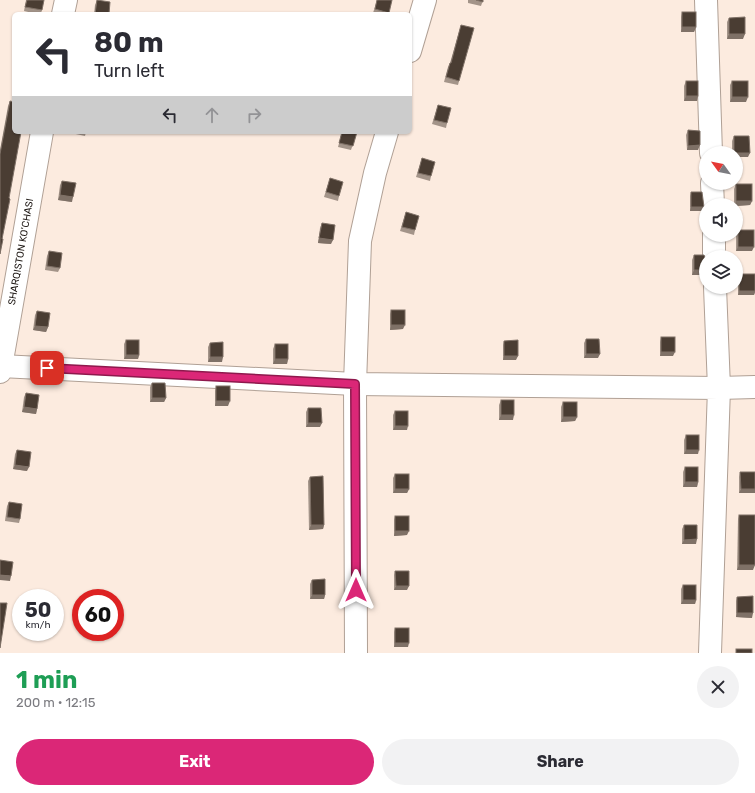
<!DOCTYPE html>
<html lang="en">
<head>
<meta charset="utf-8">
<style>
  body { margin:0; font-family:Rubik,sans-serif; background:#f2f2f3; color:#2b2b33; height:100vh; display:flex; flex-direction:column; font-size:15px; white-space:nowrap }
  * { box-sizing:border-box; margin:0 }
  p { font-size:13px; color:#7c7c81 }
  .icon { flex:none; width:22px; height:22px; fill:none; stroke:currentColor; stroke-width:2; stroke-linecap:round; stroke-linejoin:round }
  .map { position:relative; height:653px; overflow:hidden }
  .details { display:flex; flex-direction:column; background:#fff; flex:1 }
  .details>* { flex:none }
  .top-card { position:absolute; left:12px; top:12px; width:400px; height:122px; border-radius:6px; box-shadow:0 1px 3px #0004; background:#fff; color:#2b2b33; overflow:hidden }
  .needle { width:26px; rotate:303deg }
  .buttons { position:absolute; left:699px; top:146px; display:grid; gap:8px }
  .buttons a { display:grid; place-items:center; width:44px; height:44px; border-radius:50%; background:#fff; box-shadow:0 1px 3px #0004; font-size:20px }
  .speed { position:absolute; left:12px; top:589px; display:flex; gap:8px; font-size:20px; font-weight:700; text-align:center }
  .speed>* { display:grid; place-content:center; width:52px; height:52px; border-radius:50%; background:#fff; box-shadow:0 1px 3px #0004; line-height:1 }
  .speed small { font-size:10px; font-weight:400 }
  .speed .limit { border:6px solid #d22; background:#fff; color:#111 }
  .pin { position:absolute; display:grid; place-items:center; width:34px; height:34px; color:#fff; margin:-17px; border-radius:8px; box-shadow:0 2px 6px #0006 }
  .me { position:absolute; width:44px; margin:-22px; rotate:0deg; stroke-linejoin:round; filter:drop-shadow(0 0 3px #0008) }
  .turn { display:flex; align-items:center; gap:14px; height:84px; padding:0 16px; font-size:18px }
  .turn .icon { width:52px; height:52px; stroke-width:2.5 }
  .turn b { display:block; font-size:28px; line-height:34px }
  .lanes { display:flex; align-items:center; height:38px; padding:0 16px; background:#0003; justify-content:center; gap:20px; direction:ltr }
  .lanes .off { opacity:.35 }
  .round { display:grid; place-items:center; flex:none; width:42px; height:42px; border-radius:21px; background:#f2f2f3 }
  .head { display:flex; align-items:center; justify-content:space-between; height:68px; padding:0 16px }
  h1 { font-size:24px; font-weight:700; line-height:30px; color:#1e9e55 }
  .button { display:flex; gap:8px; margin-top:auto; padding:8px 16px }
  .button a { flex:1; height:46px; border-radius:24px; background:#db2777; color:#fff; font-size:16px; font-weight:700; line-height:46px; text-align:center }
  .button a+a { background:#f2f2f3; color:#2b2b33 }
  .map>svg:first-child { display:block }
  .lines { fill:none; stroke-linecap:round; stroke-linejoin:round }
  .minor-casing { stroke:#b0a095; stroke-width:24 }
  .major-casing { stroke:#b0a095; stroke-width:24 }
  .minor { stroke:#fff; stroke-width:22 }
  .major { stroke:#fff; stroke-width:22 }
  .wall { fill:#a39489 }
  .shaded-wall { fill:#7f7167 }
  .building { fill:#4a3d33; stroke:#7f7167 }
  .route-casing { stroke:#8e194d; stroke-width:10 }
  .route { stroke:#db2777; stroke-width:7 }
  .labels { text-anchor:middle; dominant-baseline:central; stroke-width:4; stroke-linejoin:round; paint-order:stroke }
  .street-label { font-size:10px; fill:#1f1915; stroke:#fff }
</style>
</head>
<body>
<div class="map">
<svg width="755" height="653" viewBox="0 0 755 653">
  <rect width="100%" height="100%" fill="#fcebdf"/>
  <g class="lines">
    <defs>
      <g id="minor">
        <path d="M706,0L711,153"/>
        <path d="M63,14L66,0"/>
        <path d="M712,183L713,205"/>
        <path d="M714,235V257"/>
        <path d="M715,287L719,388L755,387"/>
        <path d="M1,366L355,384L719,388L710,653"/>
        <path id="s1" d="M0,372L42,132"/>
      </g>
      <g id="major">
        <path d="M410,51L425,0"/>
        <path d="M356,653L355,384L360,241L375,173L387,132"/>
      </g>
    </defs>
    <use href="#minor" class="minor-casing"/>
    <use href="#major" class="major-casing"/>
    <use href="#minor" class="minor"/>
    <use href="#major" class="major"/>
  </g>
  <g class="wall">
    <path d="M26,0H44L41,14H37L24,11Z"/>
    <path d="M97,0L109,14H94L95,5Z"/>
    <path d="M377,0H392L388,14H376L373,13Z"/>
    <path d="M468,0H483L481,6L468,3Z"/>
    <path d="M682,12L696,27L694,32H681V17Z"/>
    <path d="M729,18L743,39H727V22Z"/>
    <path d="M461,25L459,81L458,85L444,82L448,67L450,63Z"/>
    <path d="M686,81L697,101H684V86Z"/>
    <path d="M732,81L746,102H730V85Z"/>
    <path d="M10,101L9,198L2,239L0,254V150L8,106Z"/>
    <path d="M438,105L447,123L446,128L432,124Z"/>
    <path d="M688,130L698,150H687L686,135Z"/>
    <path d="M72,132H86L85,136L71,133Z"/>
    <path d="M342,132H357L351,150L338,147Z"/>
    <path d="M734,136L748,157L736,153H732V141Z"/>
    <path d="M422,158L431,176L430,181L416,177Z"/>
    <path d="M330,178L339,196L338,201L324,197Z"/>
    <path d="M62,181L72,202L58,200L60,185Z"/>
    <path d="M736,184L752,201L750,205L736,206V205H734V189Z"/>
    <path d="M691,192L704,207L702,211H690V196Z"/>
    <path d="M406,212L415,230L414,235L400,231Z"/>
    <path d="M322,223L331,244L318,243L320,228Z"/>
    <path d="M738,230L752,251H736V235Z"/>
    <path d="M49,251L60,268L58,272L45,270L47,256Z"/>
    <path d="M694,255L706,275H692V260Z"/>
    <path d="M739,274H755V292L754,295H738V279Z"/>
    <path d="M391,310L403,329L390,330V314Z"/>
    <path d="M37,311L48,327L46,332L33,330L35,315Z"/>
    <path d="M661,337L673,356H660V342Z"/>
    <path d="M586,339L598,358H584V343Z"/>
    <path d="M126,340L139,355L138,359H124V344Z"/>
    <path d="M504,341L516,360H503V345Z"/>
    <path d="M210,343L222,362H208V347Z"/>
    <path d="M275,344L288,359L287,364H273V349Z"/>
    <path d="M152,383L166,398L164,402H150V387Z"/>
    <path d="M216,386L228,406H215V391Z"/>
    <path d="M26,393L37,409L36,414L22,412L24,397Z"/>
    <path d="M501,400L513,420H499V405Z"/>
    <path d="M563,402L577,417L575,421L561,422V407Z"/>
    <path d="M308,408L320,427H306V412Z"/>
    <path d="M395,411L407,430H393V415Z"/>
    <path d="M686,435L698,454H684V440Z"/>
    <path d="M17,450L27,471L13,469L15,454Z"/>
    <path d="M685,467L698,482L697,487H683V472Z"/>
    <path d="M740,472L755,493H739V477Z"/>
    <path d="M395,474L409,489L407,493H393V478Z"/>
    <path d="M310,477L324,525L323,529L309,530L308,481Z"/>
    <path d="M9,502L20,519L19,523L5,521L7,506Z"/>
    <path d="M739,515L753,570H737L738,519Z"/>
    <path d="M395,516L407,535L394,536V520Z"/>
    <path d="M684,525L696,544H682V529Z"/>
    <path d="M395,571L407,590H394V575Z"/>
    <path d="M312,580L325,595L324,599H310V584Z"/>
    <path d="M683,585L696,600L695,604H681V589Z"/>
    <path d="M737,597L752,618L736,617V601Z"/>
    <path d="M395,628L408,647H394V632Z"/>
  </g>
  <g class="shaded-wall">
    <path d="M682,27H696L694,32H681Z"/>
    <path d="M729,34H745L743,39H727Z"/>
    <path d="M686,96H698L697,101H684Z"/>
    <path d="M732,97H748L746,102H730Z"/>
    <path d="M700,145L698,150H687L688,146Z"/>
    <path d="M736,153H750L748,157H736Z"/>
    <path d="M60,195L73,197L72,202L58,200Z"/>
    <path d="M736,201H752L750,205L736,206V205H735Z"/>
    <path d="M691,207H704L702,211H690Z"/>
    <path d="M319,238L333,240L331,244L318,243Z"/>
    <path d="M738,247H754L752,251H736Z"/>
    <path d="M694,270H706V275H692Z"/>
    <path d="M739,291H755V292L754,295H738Z"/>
    <path d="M391,325H405L403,329L390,330Z"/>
    <path d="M35,326L48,327L46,332L33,330Z"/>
    <path d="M661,352H675L673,356H660Z"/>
    <path d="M586,354H600L598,358H584Z"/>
    <path d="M126,355H139L138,359H124Z"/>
    <path d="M504,356H518L516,360H503Z"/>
    <path d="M210,357H223L222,362H208Z"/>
    <path d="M275,359H288L287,364H273Z"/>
    <path d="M152,398H166L164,402H150Z"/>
    <path d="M216,401H230L228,406H215Z"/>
    <path d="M24,407L37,409L36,414L22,412Z"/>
    <path d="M501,415H514L513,420H499Z"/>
    <path d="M563,417H577L575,421L561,422Z"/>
    <path d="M308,423H322L320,427H306Z"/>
    <path d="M395,426H408L407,430H393Z"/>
    <path d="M686,450H699L698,454H684Z"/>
    <path d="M15,465L29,467L27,471L13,469Z"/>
    <path d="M685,482H698L697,487H683Z"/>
    <path d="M395,489H409L407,493H393Z"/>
    <path d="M741,489H755V493H739Z"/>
    <path d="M311,525H324L323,529L309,530Z"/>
    <path d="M395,531H409L407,535L394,536Z"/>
    <path d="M697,539L696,544H682L684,540Z"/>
    <path d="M739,565H755L753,570H737Z"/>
    <path d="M0,575L11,576L10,581L0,580Z"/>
    <path d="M396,586H409L407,590H394Z"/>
    <path d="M312,595H325L324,599H310Z"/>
    <path d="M683,600H696L695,604H681Z"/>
    <path d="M737,613H753L752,618L736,617Z"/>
    <path d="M395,643H409L408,647H394Z"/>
  </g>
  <g class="building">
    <path d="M27,0H44L42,10L25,7Z"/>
    <path d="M97,0L110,2L109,14H95Z"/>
    <path d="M377,0H392L389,13L375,9Z"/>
    <path d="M476,0H483V2Z"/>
    <rect x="682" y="12" width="14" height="15"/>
    <path d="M745,17V34H729V18Z"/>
    <path d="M461,25L474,28L459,81L446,77L450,63H451Z"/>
    <rect x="686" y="81" width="12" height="15"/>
    <rect x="732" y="81" width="16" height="16"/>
    <path d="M10,101L14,102V132H21L9,198L10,199L2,239H3L0,254V154Z"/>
    <path d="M438,105L451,108L447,123L434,120Z"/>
    <path d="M688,130L700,131V145L688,146Z"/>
    <path d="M342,132H357L353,146L339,143Z"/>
    <path d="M734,136H749L750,153H734Z"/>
    <path d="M422,158L435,162L431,176L418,173Z"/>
    <path d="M330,178L343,182L339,196L326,192Z"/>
    <path d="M62,181L76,183L73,197L60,195Z"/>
    <rect x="736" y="184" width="16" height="17"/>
    <path d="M691,192H702L704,207H691Z"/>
    <path d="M406,212L419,216L415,230L402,227Z"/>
    <path d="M322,223L335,225L333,240L319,238Z"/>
    <rect x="738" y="230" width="16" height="17"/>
    <path d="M49,251L62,253L60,268L47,266Z"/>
    <path d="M694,255H704L706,259V270H694Z"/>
    <rect x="739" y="274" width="16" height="17"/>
    <rect x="391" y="310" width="14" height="15"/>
    <path d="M37,311L50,313L48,327L35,326Z"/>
    <rect x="661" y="337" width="14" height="15"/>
    <path d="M586,339H599L600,354H586Z"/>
    <rect x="126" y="340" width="13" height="15"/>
    <path d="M518,340V356H504V341Z"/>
    <path d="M223,342V357H210V343Z"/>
    <rect x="275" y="344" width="13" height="15"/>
    <path d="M152,383H165L166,398H152Z"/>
    <rect x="216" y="386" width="14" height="15"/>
    <path d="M26,393L39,395L37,409L24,407Z"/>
    <rect x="501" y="400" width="13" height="15"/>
    <rect x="563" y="402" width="14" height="15"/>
    <path d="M308,408H321L322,423H308Z"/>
    <rect x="395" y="411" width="13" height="15"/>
    <rect x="686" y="435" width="13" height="15"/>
    <path d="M17,450L31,452L29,467L15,465Z"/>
    <rect x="685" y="467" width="13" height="15"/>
    <path d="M740,472H755V489H741Z"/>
    <rect x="395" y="474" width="14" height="15"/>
    <path d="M323,476L324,525H311L310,477Z"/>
    <path d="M9,502L22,504L20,519L7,517Z"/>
    <rect x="739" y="515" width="16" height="50"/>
    <rect x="395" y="516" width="14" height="15"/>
    <path d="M684,525H697V539L684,540Z"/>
    <path d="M0,560L13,562L11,576L0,575Z"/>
    <path d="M395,571H409V586H396Z"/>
    <path d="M325,579V595H312V580Z"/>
    <rect x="683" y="585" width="13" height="15"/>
    <path d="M753,596V613H737V597Z"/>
    <path d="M0,603H7L0,648Z"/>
    <rect x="395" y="628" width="14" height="15"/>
    <rect x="736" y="649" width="16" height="4"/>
  </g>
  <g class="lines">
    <defs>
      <path id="route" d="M47,368L355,384L356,590"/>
    </defs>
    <use href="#route" class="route-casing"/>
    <use href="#route" class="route"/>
  </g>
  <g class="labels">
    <g class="street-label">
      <text stroke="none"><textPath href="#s1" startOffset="122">SHARQISTON KO'CHASI</textPath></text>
    </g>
  </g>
</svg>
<div class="buttons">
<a><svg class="needle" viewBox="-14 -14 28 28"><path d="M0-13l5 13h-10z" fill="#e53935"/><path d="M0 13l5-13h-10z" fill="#7c7c81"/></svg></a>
<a><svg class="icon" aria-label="sound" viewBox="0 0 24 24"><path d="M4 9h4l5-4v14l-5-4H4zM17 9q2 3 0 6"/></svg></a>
<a><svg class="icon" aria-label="layers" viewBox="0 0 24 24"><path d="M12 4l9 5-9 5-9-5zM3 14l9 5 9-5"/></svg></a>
</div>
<div class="speed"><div>50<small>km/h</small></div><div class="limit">60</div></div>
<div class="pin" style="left:47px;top:368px;background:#d93025"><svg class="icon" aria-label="arrive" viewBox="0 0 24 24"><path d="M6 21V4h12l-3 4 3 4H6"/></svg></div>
<svg class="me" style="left:356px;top:590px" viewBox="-20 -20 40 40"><path d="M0-17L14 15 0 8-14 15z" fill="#db2777" stroke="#fff" stroke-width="4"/></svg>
<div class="top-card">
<div class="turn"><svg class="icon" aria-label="left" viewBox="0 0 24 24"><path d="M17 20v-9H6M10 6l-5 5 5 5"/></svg><div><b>80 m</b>Turn left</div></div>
<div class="lanes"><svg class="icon" aria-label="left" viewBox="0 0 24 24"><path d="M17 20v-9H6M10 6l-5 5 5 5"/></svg><svg class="icon off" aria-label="ahead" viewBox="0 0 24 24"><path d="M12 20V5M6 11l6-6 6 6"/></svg><svg class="icon off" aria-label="right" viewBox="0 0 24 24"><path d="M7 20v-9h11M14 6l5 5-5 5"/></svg></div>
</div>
</div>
<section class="details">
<div class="head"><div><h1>1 min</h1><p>200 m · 12:15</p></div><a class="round"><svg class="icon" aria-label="close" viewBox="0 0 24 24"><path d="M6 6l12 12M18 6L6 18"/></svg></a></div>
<div class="button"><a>Exit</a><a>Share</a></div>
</section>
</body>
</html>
